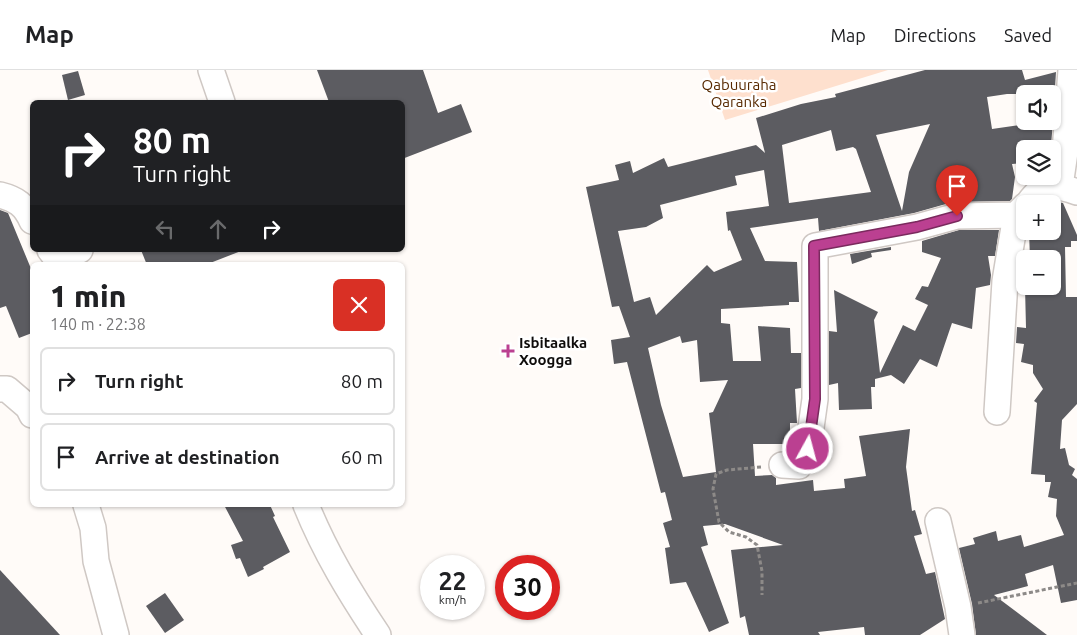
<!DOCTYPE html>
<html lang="en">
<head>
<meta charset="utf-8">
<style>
  body { margin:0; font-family:Ubuntu,sans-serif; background:#f6f6f6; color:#202124; height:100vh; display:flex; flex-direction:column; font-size:19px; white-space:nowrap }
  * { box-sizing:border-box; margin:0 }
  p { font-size:16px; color:#757577 }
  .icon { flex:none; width:28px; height:28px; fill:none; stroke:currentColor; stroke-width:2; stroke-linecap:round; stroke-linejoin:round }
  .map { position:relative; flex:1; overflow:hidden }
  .drawer { position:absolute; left:30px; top:192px; width:375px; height:245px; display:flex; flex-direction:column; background:#fff; border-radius:8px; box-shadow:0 1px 4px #0004 }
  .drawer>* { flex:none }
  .banner { position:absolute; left:30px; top:30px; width:375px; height:152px; border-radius:8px; box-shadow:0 1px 4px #0004; background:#202124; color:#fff; overflow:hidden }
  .buttons { position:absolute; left:1016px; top:15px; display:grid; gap:10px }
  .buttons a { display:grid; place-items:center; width:45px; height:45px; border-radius:8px; background:#fff; box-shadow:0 1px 4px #0004; font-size:25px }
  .speed { position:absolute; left:420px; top:485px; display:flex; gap:10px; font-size:25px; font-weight:700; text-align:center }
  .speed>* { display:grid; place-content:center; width:65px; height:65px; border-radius:50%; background:#fff; box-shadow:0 1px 4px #0004; line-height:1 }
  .speed small { font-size:12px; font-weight:400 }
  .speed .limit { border:8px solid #d22; background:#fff; color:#111 }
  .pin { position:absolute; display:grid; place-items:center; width:42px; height:42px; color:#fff; margin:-51px -21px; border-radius:50% 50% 50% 0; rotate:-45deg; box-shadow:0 0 5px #0007 }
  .pin .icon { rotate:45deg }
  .me { position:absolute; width:55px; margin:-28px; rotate:7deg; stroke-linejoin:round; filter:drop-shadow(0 0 4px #0008) }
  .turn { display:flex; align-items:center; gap:18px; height:105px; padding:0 20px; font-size:22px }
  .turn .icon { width:65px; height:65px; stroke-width:2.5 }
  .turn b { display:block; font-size:35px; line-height:42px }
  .lanes { display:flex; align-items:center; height:48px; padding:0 20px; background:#0003; justify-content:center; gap:25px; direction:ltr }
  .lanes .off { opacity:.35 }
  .round { display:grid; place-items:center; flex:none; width:52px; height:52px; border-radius:8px; background:#f6f6f6 }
  .overview { display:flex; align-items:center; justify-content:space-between; height:85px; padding:0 20px }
  h1 { font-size:30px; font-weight:800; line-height:38px }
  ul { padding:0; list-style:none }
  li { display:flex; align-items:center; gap:15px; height:68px; margin:0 10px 8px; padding:0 10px; border:2px solid #e0e0e0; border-radius:8px }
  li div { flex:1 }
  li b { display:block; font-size:19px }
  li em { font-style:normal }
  header { display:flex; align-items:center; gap:30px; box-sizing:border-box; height:70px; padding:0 25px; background:#fff; border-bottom:1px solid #e0e0e0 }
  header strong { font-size:24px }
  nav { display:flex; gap:28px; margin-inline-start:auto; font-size:18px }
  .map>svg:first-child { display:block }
  .green { fill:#fee0ce }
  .building { fill:#5c5c61; fill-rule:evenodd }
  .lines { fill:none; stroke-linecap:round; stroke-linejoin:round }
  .minor-casing { stroke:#cfc8c4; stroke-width:28 }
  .path { stroke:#8d8a88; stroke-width:3; stroke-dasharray:4 2.5; stroke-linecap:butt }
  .minor { stroke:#fff; stroke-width:25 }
  .route-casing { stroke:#7a2a5e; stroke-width:12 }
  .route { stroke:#bb4091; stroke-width:9 }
  .poi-dot { fill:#bb4091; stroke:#fff; stroke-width:2 }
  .labels { text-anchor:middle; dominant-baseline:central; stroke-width:5; stroke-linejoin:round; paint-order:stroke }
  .park-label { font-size:15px; fill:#572901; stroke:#fff }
  .poi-label { font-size:15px; font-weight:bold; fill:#0e0c0b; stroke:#fff; text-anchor:start }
</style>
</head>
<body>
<header>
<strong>Map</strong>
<nav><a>Map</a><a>Directions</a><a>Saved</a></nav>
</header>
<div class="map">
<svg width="1077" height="565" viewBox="0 0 1077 565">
  <rect width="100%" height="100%" fill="#fffbf8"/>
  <path class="green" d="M708,0H888L725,50Z"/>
  <g class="building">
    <path d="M317,0H423L438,43L461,34L472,62L402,89V32H329Z"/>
    <path d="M925,0H1022L1025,10L1056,2L1055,18L1053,19L1054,24H1007L987,27L992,59L1020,55V51H1053L1051,76L1020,79L1022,93L1012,94L1015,107L1012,129L1010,131L953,132L914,143L819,161L818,148L750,158L765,191L797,192L799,232H789V235L721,239V253L730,254L733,291H761L758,256L790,258L791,283H801V318L795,319L797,353H790V374H753L755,406L772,405L776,408V415L813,410L814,421L845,418L844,409L866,406L859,366L910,359L906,397L912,441L915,440L922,464L914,466L926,504L935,502L945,549L920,565H865L864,557L818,562L820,565H749L745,546L740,548L731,480L783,475L725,454L703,456L708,475L701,477L729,553L709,562L686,512L670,514L665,478L670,477L663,453L672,450L665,422L661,423L627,292L614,294L611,270L630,267L619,236L612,237L586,117L619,110L615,95L630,91L633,103L664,88L668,97L756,75L765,83L756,48L801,34L836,27L835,24ZM930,54L909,102L902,141L876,65ZM831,60L836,81L853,77L856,79L871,122L789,133L782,75ZM764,100L769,136L726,142L728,161L730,160L742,190L714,202L707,195L656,245L650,227L634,232L618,161L646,157L663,148L660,135L737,115L735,106ZM680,266L682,273L697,270L700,312L728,310L713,342L709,343L716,402L683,407L661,335L648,278Z"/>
    <path d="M78,1L85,25L68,30L62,5Z"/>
    <path d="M1052,131L1063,133L1077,165V171H1071V177H1065L1066,227H1077V334L1062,350L1060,379L1065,378L1069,395L1075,399L1072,405L1077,409V530L1061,533L1053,495L1025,504L1028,516L994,525L1047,565H976L972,534L959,478L975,474L973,468L996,461L998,471L1021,465L1024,477L1064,465L1056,446L1057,429L1048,427L1051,412H1045V405L1031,404L1037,333L1034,331L1043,319L1033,303V295L1021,292L1024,274L1016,273L1017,257L1026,258L1025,217L1052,216V189H1030L1029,161H1052Z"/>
    <path d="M0,140L8,143L32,201V263L19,268L6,236L0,238Z"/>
    <path d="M959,160H999L995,186H988L991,205L990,215L976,218L972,259L952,253L937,297L920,289L904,314L891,305L875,309V317H871L872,339L839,340L838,313L829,315V261L837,262L834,220L878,242L874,250L880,303L903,255L915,261L928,235L915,229L922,216L928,217L941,188L922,182V171Z"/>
    <path d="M891,177V180L871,183L872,187L852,194L850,184Z"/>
    <path d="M141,180H241V181L205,195H147Z"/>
    <path d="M224,435H270L275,446L273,447L290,482L263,497L264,499L248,507L240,488L236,489L231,475L243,471Z"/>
    <path d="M0,500L60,565H0Z"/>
    <path d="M165,523L184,550L165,563L146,536Z"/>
  </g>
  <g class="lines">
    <defs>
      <g id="minor">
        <path d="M211,0L222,32"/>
        <path d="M1060,116L1065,82L1071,0"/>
        <path d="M0,125C16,129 25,135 32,151"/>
        <path d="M1028,134C1042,113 1055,114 1077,122"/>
        <path d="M50,180L57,189L80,180"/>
        <path d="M0,319H7L28,337L32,345"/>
        <path d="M997,342L1005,211L1016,145"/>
        <path d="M782,395L799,396L808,379L815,329V176L917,157L957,146L1016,145L1025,136"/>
        <path d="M86,435L93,458L96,491L116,565"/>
        <path d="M306,435C325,482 350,523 378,565"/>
        <path d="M938,451L958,537L962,565"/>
      </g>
    </defs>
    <use href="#minor" class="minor-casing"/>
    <g class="path">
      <path d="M761,397L727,400L716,404L713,419L719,452L729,462L746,467L757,475L762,501V525"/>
      <path d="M978,533L1077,513"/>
    </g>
    <use href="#minor" class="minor"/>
  </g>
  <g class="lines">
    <defs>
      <path id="route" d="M808,379L815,329L814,176L917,157L957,146"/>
    </defs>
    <use href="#route" class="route-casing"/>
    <use href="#route" class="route"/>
  </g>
  <path class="poi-dot" d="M505.5 273.5h5v5h5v5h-5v5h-5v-5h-5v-5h5z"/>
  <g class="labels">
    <g class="park-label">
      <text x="739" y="14">Qabuuraha<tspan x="739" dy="17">Qaranka</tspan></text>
    </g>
    <g class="poi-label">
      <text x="519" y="272">Isbitaalka<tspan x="519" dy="17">Xoogga</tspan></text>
    </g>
  </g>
</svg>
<div class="buttons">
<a><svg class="icon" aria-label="sound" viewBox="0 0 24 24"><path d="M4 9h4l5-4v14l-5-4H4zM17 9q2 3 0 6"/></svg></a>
<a><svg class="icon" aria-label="layers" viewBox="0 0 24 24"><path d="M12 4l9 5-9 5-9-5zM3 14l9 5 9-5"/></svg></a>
<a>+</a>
<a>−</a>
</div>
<div class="speed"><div>22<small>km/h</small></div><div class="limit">30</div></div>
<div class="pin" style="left:957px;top:146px;background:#d93025"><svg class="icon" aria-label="arrive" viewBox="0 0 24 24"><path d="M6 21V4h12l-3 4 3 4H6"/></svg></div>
<svg class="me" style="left:808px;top:379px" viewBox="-20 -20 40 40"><circle r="17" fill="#bb4091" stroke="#fff" stroke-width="3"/><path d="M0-11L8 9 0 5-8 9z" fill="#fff"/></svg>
<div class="banner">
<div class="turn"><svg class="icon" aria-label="right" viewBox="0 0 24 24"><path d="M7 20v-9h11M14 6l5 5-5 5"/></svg><div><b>80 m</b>Turn right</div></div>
<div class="lanes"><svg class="icon off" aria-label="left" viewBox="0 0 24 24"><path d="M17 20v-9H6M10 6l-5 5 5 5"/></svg><svg class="icon off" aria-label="ahead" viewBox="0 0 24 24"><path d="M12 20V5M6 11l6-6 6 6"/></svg><svg class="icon" aria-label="right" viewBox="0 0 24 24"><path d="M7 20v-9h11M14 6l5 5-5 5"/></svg></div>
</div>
<section class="drawer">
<div class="overview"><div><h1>1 min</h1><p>140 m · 22:38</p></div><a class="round" style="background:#d93025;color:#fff"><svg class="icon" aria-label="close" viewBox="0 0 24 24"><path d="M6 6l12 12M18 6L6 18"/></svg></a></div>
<ul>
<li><svg class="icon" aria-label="right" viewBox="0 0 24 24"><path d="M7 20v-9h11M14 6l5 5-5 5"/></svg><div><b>Turn right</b></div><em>80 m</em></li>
<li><svg class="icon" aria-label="arrive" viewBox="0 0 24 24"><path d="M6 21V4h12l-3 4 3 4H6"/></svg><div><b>Arrive at destination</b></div><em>60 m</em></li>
</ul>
</section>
</div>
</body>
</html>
